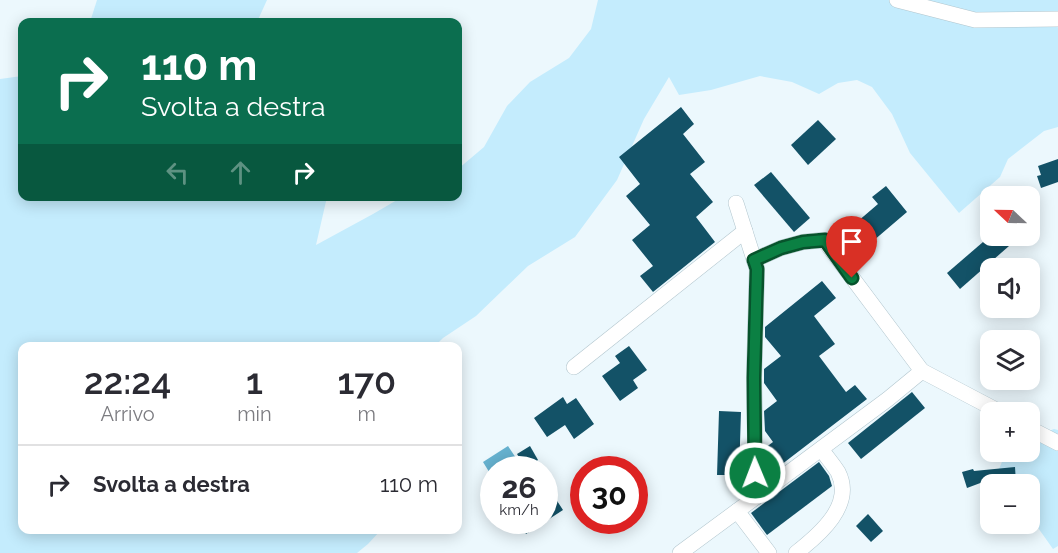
<!DOCTYPE html>
<html lang="it">
<head>
<meta charset="utf-8">
<style>
  body { margin:0; font-family:Raleway,sans-serif; background:#f7f7f7; color:#2b2b33; height:100vh; display:flex; flex-direction:column; font-size:22px; white-space:nowrap }
  * { box-sizing:border-box; margin:0 }
  p { font-size:20px; color:#7c7c81 }
  .icon { flex:none; width:33px; height:33px; fill:none; stroke:currentColor; stroke-width:2; stroke-linecap:round; stroke-linejoin:round }
  .map { position:relative; flex:1; overflow:hidden }
  .sheet { position:absolute; left:18px; top:342px; width:444px; height:192px; display:flex; flex-direction:column; background:#fff; border-radius:12px; box-shadow:0 3px 15px #0003 }
  .sheet>* { flex:none }
  .guide { position:absolute; left:18px; top:18px; width:444px; height:183px; border-radius:12px; box-shadow:0 3px 15px #0003; background:#0b6e4f; color:#fff; overflow:hidden }
  .needle { width:39px; rotate:292deg }
  .fabs { position:absolute; left:980px; top:186px; display:grid; gap:12px }
  .fabs a { display:grid; place-items:center; width:60px; height:60px; border-radius:12px; background:#fff; box-shadow:0 3px 15px #0003; font-size:30px }
  .speed { position:absolute; left:480px; top:456px; display:flex; gap:12px; font-size:30px; font-weight:700; text-align:center }
  .speed>* { display:grid; place-content:center; width:78px; height:78px; border-radius:50%; background:#fff; box-shadow:0 3px 15px #0003; line-height:1 }
  .speed small { font-size:15px; font-weight:400 }
  .speed .limit { border:9px solid #d22; background:#fff; color:#111 }
  .pin { position:absolute; display:grid; place-items:center; width:51px; height:51px; color:#fff; margin:-62px -26px; border-radius:50% 50% 50% 0; rotate:-45deg; box-shadow:0 0 6px #0007 }
  .pin .icon { rotate:45deg }
  .me { position:absolute; width:66px; margin:-33px; rotate:359deg; stroke-linejoin:round; filter:drop-shadow(0 0 4px #0008) }
  .turn { display:flex; align-items:center; gap:21px; height:126px; padding:0 24px; font-size:27px }
  .turn .icon { width:78px; height:78px; stroke-width:2.5 }
  .turn b { display:block; font-size:42px; line-height:51px }
  .lanes { display:flex; align-items:center; height:57px; padding:0 24px; background:#0003; justify-content:center; gap:30px; direction:ltr }
  .lanes .off { opacity:.35 }
  .eta { display:flex; justify-content:space-evenly; align-items:center; height:102px; text-align:center }
  .eta b { font-size:36px; font-weight:600; line-height:42px }
  ul { padding:0; list-style:none }
  li { display:flex; align-items:center; gap:18px; height:78px; padding:0 24px; border-top:2px solid #e1e1e2 }
  li div { flex:1 }
  li b { display:block; font-size:22px }
  li em { font-style:normal }
  .map>svg:first-child { display:block }
  .green { fill:#c4ecfd }
  .water { fill:#66b2d0 }
  .building { fill:#135267 }
  .lines { fill:none; stroke-linecap:round; stroke-linejoin:round }
  .minor-casing { stroke:#b2c6ce; stroke-width:16 }
  .minor { stroke:#fff; stroke-width:15 }
  .route-casing { stroke:#07532c; stroke-width:15 }
  .route { stroke:#0b8043; stroke-width:10 }
</style>
</head>
<body>
<div class="map">
<svg width="1058" height="553" viewBox="0 0 1058 553">
  <rect width="100%" height="100%" fill="#ecf8fd"/>
  <g class="green">
    <path d="M97,0H267L257,22H90Z"/>
    <path d="M598,0H1058V19L1056,20L1058,28V127L1044,131L1008,159L1000,177L959,213L910,153L892,114L872,87L857,80L838,83L819,94L792,82L760,76L711,90L679,95L669,77L644,119L617,180L575,237L528,266L476,316L443,338L435,346H22V530H381L368,544L357,553H0V79L22,76V196L327,197L316,245L373,214L397,200L405,197L458,196V169L484,147L507,106L530,82L569,58L591,29Z"/>
    <path d="M1054,429L1058,430V546L1053,549L1029,515V484H1005L997,474L1006,452H1029V439Z"/>
  </g>
  <path class="water" d="M508,446L516,458L499,469L494,470L493,473L491,475L483,462Z"/>
  <g class="building">
    <path d="M681,107L694,124L683,134L705,162L690,174L713,202L696,217L715,242L653,292L640,276L653,266L632,240L650,225L626,196L640,184L619,157Z"/>
    <path d="M818,120L836,139L808,165L791,145Z"/>
    <path d="M1058,159V182L1041,188L1037,176L1041,175L1038,166Z"/>
    <path d="M771,172L810,218L794,232L754,185Z"/>
    <path d="M886,186L907,212L873,241L857,222L878,204L872,197Z"/>
    <path d="M990,236H1000L1009,246L960,289L947,273Z"/>
    <path d="M822,281L836,298L814,316L835,344L819,356L846,392L855,385L867,399L773,471L765,460V448L773,442L765,431L764,411L777,401L764,383V369L781,356L765,337V327Z"/>
    <path d="M629,346L647,370L633,380L638,388L620,401L602,376L620,363L615,356Z"/>
    <path d="M912,392L925,408L861,459L848,443Z"/>
    <path d="M563,397L567,404L576,398L594,424L574,439L565,425L547,437L534,418Z"/>
    <path d="M719,411L741,412L739,475H717Z"/>
    <path d="M530,446L538,460L526,468L517,454Z"/>
    <path d="M819,462L829,476L832,486L767,535L751,513Z"/>
    <path d="M1015,467L1016,483L997,484H992L991,479L967,488L962,472L973,469L974,471Z"/>
    <path d="M544,481L563,510L526,534L518,520H544Z"/>
    <path d="M868,514L883,531L871,542L856,526Z"/>
  </g>
  <g class="lines">
    <defs>
      <g id="minor">
        <path d="M897,0L975,20L1058,19"/>
        <path d="M736,203L757,269L754,378L756,497L888,399L922,371L1000,412"/>
        <path d="M754,260L781,248L803,242L824,240L922,371"/>
        <path d="M574,367L745,231"/>
        <path d="M1029,428L1058,443"/>
        <path d="M737,511L769,553"/>
        <path d="M680,553L756,497"/>
        <path d="M796,553C819,535 855,505 838,472C833,464 826,456 821,449"/>
      </g>
    </defs>
    <use href="#minor" class="minor-casing"/>
    <use href="#minor" class="minor"/>
  </g>
  <g class="lines">
    <defs>
      <path id="route" d="M755,473L754,378L757,269L754,260L781,248L803,242L825,240L852,278"/>
    </defs>
    <use href="#route" class="route-casing"/>
    <use href="#route" class="route"/>
  </g>
</svg>
<div class="fabs">
<a><svg class="needle" viewBox="-14 -14 28 28"><path d="M0-13l5 13h-10z" fill="#e53935"/><path d="M0 13l5-13h-10z" fill="#7c7c81"/></svg></a>
<a><svg class="icon" aria-label="sound" viewBox="0 0 24 24"><path d="M4 9h4l5-4v14l-5-4H4zM17 9q2 3 0 6"/></svg></a>
<a><svg class="icon" aria-label="layers" viewBox="0 0 24 24"><path d="M12 4l9 5-9 5-9-5zM3 14l9 5 9-5"/></svg></a>
<a>+</a>
<a>−</a>
</div>
<div class="speed"><div>26<small>km/h</small></div><div class="limit">30</div></div>
<div class="pin" style="left:852px;top:278px;background:#d93025"><svg class="icon" aria-label="arrive" viewBox="0 0 24 24"><path d="M6 21V4h12l-3 4 3 4H6"/></svg></div>
<svg class="me" style="left:755px;top:473px" viewBox="-20 -20 40 40"><circle r="17" fill="#0b8043" stroke="#fff" stroke-width="3"/><path d="M0-11L8 9 0 5-8 9z" fill="#fff"/></svg>
<div class="guide">
<div class="turn"><svg class="icon" aria-label="right" viewBox="0 0 24 24"><path d="M7 20v-9h11M14 6l5 5-5 5"/></svg><div><b>110 m</b>Svolta a destra</div></div>
<div class="lanes"><svg class="icon off" aria-label="left" viewBox="0 0 24 24"><path d="M17 20v-9H6M10 6l-5 5 5 5"/></svg><svg class="icon off" aria-label="ahead" viewBox="0 0 24 24"><path d="M12 20V5M6 11l6-6 6 6"/></svg><svg class="icon" aria-label="right" viewBox="0 0 24 24"><path d="M7 20v-9h11M14 6l5 5-5 5"/></svg></div>
</div>
<section class="sheet">
<div class="eta">
<div><b>22:24</b><p>Arrivo</p></div>
<div><b>1</b><p>min</p></div>
<div><b>170</b><p>m</p></div>
</div>
<ul>
<li><svg class="icon" aria-label="right" viewBox="0 0 24 24"><path d="M7 20v-9h11M14 6l5 5-5 5"/></svg><div><b>Svolta a destra</b></div><em>110 m</em></li>
</ul>
</section>
</div>
</body>
</html>
